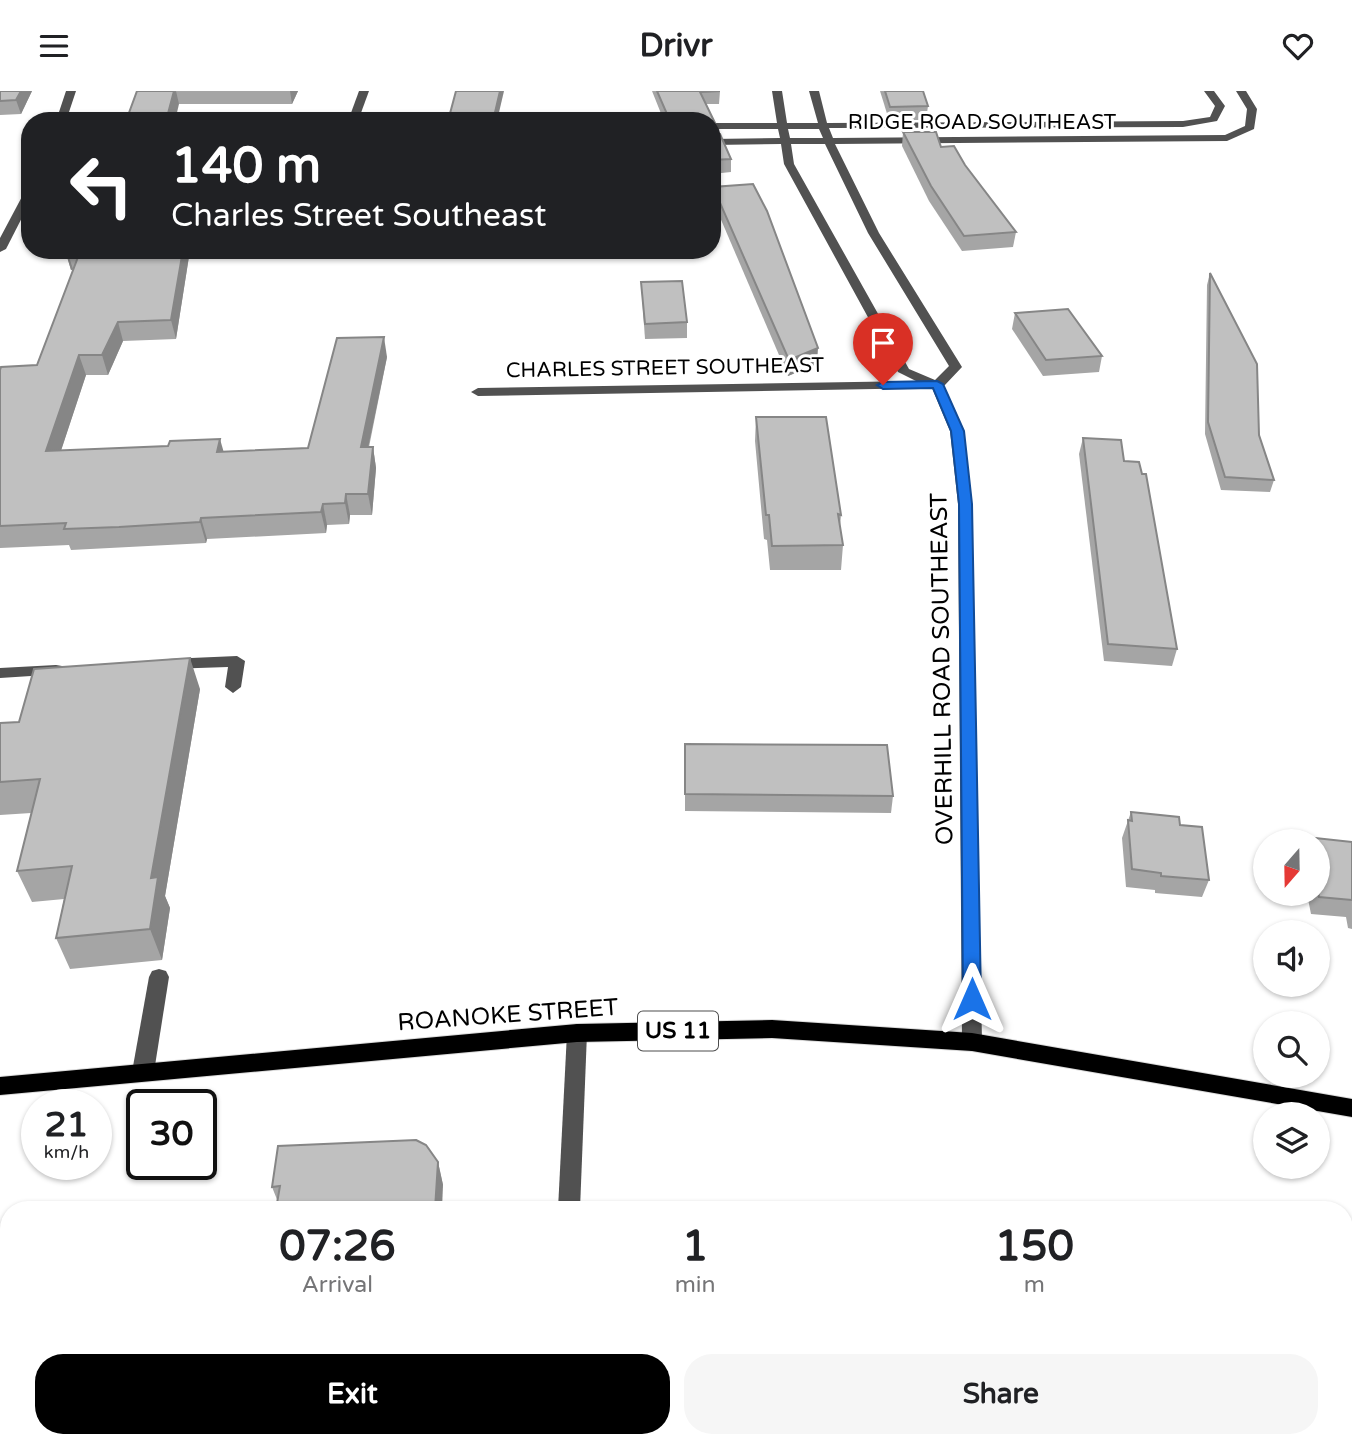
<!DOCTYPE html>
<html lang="en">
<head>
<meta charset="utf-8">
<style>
  body { margin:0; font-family:"Varela Round",sans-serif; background:#f6f6f6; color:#202124; height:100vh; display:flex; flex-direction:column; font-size:26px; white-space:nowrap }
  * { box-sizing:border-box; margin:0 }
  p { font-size:23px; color:#757577 }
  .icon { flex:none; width:38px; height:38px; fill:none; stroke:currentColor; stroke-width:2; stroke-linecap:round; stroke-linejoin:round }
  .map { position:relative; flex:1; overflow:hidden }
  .side { position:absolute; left:0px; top:1110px; width:1353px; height:247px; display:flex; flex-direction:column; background:#fff; border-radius:28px 28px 0 0; box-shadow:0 2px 5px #0004 }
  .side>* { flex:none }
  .guide { position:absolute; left:21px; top:21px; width:700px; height:147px; border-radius:28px; box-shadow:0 2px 5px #0004; background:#202124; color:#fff; overflow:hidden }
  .needle { width:46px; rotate:200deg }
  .controls { position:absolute; left:1253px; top:738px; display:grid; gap:14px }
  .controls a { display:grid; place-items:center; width:77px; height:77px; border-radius:50%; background:#fff; box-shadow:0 2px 5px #0004; font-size:35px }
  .speed { position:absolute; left:21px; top:998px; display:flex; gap:14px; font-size:35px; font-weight:700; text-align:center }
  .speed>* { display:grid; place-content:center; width:91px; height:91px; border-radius:50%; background:#fff; box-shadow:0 2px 5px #0004; line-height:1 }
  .speed small { font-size:18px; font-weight:400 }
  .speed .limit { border:4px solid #111; border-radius:10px; background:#fff; color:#111 }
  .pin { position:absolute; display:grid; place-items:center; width:60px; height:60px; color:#fff; margin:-72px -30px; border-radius:50% 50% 50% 0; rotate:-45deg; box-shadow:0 0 7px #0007 }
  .pin .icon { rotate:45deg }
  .me { position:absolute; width:77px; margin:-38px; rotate:0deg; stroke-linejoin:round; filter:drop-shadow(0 0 5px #0008) }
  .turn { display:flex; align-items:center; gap:24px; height:147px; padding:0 35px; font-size:32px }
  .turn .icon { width:91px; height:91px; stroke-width:2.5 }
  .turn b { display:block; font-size:49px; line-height:60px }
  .eta { display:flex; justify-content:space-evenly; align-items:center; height:119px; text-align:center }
  .eta b { font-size:42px; font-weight:700; line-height:49px }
  .primary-button { display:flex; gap:14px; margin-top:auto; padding:14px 35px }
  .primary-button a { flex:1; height:80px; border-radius:28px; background:#000; color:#fff; font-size:28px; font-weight:700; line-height:80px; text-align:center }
  .primary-button a+a { background:#f6f6f6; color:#202124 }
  header { display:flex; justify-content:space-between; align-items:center; height:91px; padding:0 35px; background:#fff; font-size:32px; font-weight:700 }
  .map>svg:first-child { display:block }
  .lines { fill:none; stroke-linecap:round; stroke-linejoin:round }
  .major-casing { stroke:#dbdbdb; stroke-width:2 }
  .minor { fill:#515151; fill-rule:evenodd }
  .major { fill:#000; fill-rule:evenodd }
  .wall { fill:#a5a5a5 }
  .shaded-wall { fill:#868686 }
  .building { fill:#c0c0c0; stroke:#868686; stroke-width:2 }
  .route { fill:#1a73e8; stroke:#114b97; stroke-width:2 }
  .labels { text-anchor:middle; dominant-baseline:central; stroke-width:6; stroke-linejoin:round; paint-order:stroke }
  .far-street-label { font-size:21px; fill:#000; stroke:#fff }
  .shield { fill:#fff; stroke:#4c4c4c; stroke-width:2 }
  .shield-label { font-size:23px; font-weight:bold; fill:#000 }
  .street-label { font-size:24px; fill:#000; stroke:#fff }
</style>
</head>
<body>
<header><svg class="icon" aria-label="menu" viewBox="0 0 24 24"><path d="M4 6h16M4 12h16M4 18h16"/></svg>Drivr<svg class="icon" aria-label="heart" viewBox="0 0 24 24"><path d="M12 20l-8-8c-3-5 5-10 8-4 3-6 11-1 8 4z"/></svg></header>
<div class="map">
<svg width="1352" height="1356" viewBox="0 0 1352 1356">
  <rect width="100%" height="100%" fill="#fff"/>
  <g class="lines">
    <defs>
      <path id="major" d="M772,929L972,942L1352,1008V1026L972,960L772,947L577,951L0,1004V986L577,933Z"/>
    </defs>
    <use href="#major" class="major-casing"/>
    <g class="minor">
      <path d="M66,0H76L66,30H56Z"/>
      <path d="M359,0H369L358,30H348Z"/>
      <path d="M772,0H782L787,32H818L809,0H819L827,32L1183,30L1210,26L1215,15L1204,0H1214L1225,15L1217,30L1183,36L829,37L833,47L1225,44L1245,35L1247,18L1236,0H1246L1257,18L1254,38L1227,50L835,53L879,142L962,276L944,295L964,340L972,413L982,951L979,957L972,960L965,957L962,951L958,413L950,340L932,297L478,305L471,301L478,297L916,290L898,281L784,73L781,53L712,54V48L780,47L778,38H712V32H777ZM788,38H819L823,47H790ZM791,53H825L868,142L949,275L935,289L909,278L794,73Z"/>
      <path d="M30,97V111L6,158L0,161V147L25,100Z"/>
      <path d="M237,565L245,570L241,596L233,602L225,596L228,576L168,578L160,573L168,568Z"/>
      <path d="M56,574L62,575L64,579L62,583L0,587V577Z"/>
      <path d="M159,878L166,880L169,886L154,981L150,987L143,990L136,987L132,981L149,886L152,880Z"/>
      <path d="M577,933L584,936L587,942L580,1118H558L567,942L570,936Z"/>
      <path d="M541,1348H566V1356H540Z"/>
    </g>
    <use href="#major" class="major"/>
  </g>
  <g class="wall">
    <path d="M0,0H32L21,23L0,24Z"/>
    <path d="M137,0H298L292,13H179Z"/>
    <path d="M652,0H720L719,13H706L715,32L714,43L731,68V81L712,83V30H664Z"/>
    <path d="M880,0H923L928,15L926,29H889Z"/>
    <path d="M903,41L941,56L965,74L1016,141L1013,156L962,160L929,110L902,55Z"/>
    <path d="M713,96L817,273L788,285L713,110Z"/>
    <path d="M65,159H190L176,248L123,250L108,284H86L61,359L224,361L308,357L387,266L369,356H373L376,377L372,424H350L349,433L327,434L326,442L207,448L206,452L71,459L69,454L0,457V279L37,274L73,179H71Z"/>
    <path d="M1210,182L1259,344L1274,389L1270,401L1221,399L1205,343L1207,194Z"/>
    <path d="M641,191L687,231V247L645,248Z"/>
    <path d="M1015,222L1102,265L1099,281L1043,285L1012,238Z"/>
    <path d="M756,326L841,424L840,435L843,454L841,479H770L767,449L764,448L755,350Z"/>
    <path d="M1083,347L1124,370L1177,558L1172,575L1104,570L1079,363Z"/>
    <path d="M200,598L165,805L170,817L162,869L70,878L56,847L64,808L32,811L17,780L31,722L0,724V632L19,631Z"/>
    <path d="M685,653L893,705L891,722L685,720Z"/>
    <path d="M1131,721L1180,734L1209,789L1202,806L1155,802V799L1126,796L1122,747Z"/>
    <path d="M1306,746L1352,751V838L1348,837L1346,826L1311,823L1307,803H1318V751H1304Z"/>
    <path d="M438,1071L443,1094L278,1111L272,1096Z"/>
    <path d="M416,1348L415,1356H240Z"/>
    <path d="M776,1348L1141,1351V1348H1322L1323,1356Z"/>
  </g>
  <g class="shaded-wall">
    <path d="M21,0H32L21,23L16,9Z"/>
    <path d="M174,0H176L179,13L175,30H166Z"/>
    <path d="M290,0H298L292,13Z"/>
    <path d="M500,0H504L497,30H493Z"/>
    <path d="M715,32L714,45L712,46V33Z"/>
    <path d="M65,159H72L69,166L73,178L71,179Z"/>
    <path d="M183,159H190L176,248L171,229Z"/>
    <path d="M118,231L123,250L108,284L102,264Z"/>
    <path d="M384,246L387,266L364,376L361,356Z"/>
    <path d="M818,257L817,273L788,285L789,269Z"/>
    <path d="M79,264L86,284L54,381L46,360Z"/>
    <path d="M220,348L226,369L217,361Z"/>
    <path d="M373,356L376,377L372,424L368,403Z"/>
    <path d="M346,403L350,424L349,433L345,412Z"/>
    <path d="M323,413L327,434L326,442L321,421Z"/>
    <path d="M201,427L207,448L206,452L200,431Z"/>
    <path d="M190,567L200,598L165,805L170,817L162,869L150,838L151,787Z"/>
    <path d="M438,1071L443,1094L442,1118H435Z"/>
    <path d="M408,1348H416L415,1356H409Z"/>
  </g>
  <g class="building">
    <path d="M0,0H21L16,9L0,10Z"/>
    <path d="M137,0H174L166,30H126Z"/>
    <path d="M456,0H500L493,30H448Z"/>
    <path d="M657,0H720L700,1L715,32L712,33V30H670Z"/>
    <path d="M885,0H923L928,15L890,16Z"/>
    <path d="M903,41H936L941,56L954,55L965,74L1016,141L964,145L931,95Z"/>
    <path d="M712,43H720L731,68L712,69Z"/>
    <path d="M753,93L767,120L818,257L789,269L713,96Z"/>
    <path d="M71,159H183L171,229L118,231L102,264H79L46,360L168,355L170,350L220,348L217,361L308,357L337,247L384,246L361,356H373L368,403H346L345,412L323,413L321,421L201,427L200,431L119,436L64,438L66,432L0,435V279L1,276L37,274L78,166H69Z"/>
    <path d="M1210,182L1257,273L1259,344L1274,389L1225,386L1208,331Z"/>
    <path d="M682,190L687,231L645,233L641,191Z"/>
    <path d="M1068,218L1102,265L1046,269L1015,222Z"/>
    <path d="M756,326H826L841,424L838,423L843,454L772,455L769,424H766Z"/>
    <path d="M1083,347L1121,349L1124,370L1139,371L1142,383H1146L1177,558L1108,553Z"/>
    <path d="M190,567L151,787L158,786L150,838L56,847L72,775L17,780L40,688L0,691V632L19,631L34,578Z"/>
    <path d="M685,653L887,654L893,705L685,703Z"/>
    <path d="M1131,721L1179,726L1180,734L1202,736L1209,789L1161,785V782L1132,778L1128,729L1132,730Z"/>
    <path d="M1306,746L1352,751V809L1319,806L1318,801V751H1307Z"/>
    <path d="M416,1049L426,1054L438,1071L435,1118H276L280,1095L272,1096L278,1055Z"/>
    <path d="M241,1348H408V1351L350,1354L349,1356H240Z"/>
    <path d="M776,1348H1124L1156,1354V1348H1322L1323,1356H775Z"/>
  </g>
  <path class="route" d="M937,290L943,293L964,340L972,413L981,908L978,913L972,915L965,913L963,908L959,413L951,340L933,297L883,298L877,294L883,291Z"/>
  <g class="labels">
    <g class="far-street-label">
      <text x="982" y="31">RIDGE ROAD SOUTHEAST</text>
      <text transform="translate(665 277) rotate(-1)">CHARLES STREET SOUTHEAST</text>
    </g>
    <rect class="shield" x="638" y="920.5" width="80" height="39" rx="5"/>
    <g class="shield-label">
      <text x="678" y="940">US 11</text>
    </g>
    <g class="street-label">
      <text transform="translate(942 578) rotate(-91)">OVERHILL ROAD SOUTHEAST</text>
      <text transform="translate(508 924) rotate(-4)">ROANOKE STREET</text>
    </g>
  </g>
</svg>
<div class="controls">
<a><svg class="needle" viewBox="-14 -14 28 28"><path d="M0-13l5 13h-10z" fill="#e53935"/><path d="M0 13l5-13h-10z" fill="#757577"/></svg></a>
<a><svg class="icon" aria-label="sound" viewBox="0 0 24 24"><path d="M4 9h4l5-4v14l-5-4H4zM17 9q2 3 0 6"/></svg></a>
<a><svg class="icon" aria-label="search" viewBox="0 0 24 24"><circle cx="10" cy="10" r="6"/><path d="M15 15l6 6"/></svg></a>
<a><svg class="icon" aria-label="layers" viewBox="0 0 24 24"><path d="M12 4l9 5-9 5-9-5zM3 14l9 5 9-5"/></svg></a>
</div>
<div class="speed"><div>21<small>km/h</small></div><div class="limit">30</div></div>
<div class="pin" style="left:883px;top:294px;background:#d93025"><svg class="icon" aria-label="arrive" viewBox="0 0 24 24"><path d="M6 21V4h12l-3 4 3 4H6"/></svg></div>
<svg class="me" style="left:972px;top:908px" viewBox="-20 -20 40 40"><path d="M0-17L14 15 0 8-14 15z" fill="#1a73e8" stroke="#fff" stroke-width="4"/></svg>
<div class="guide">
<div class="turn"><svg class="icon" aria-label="left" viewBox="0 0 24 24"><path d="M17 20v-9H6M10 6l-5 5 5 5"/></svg><div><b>140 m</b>Charles Street Southeast</div></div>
</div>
<section class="side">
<div class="eta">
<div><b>07:26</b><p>Arrival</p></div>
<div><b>1</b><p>min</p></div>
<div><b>150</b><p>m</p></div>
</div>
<div class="primary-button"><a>Exit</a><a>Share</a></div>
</section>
</div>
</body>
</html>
